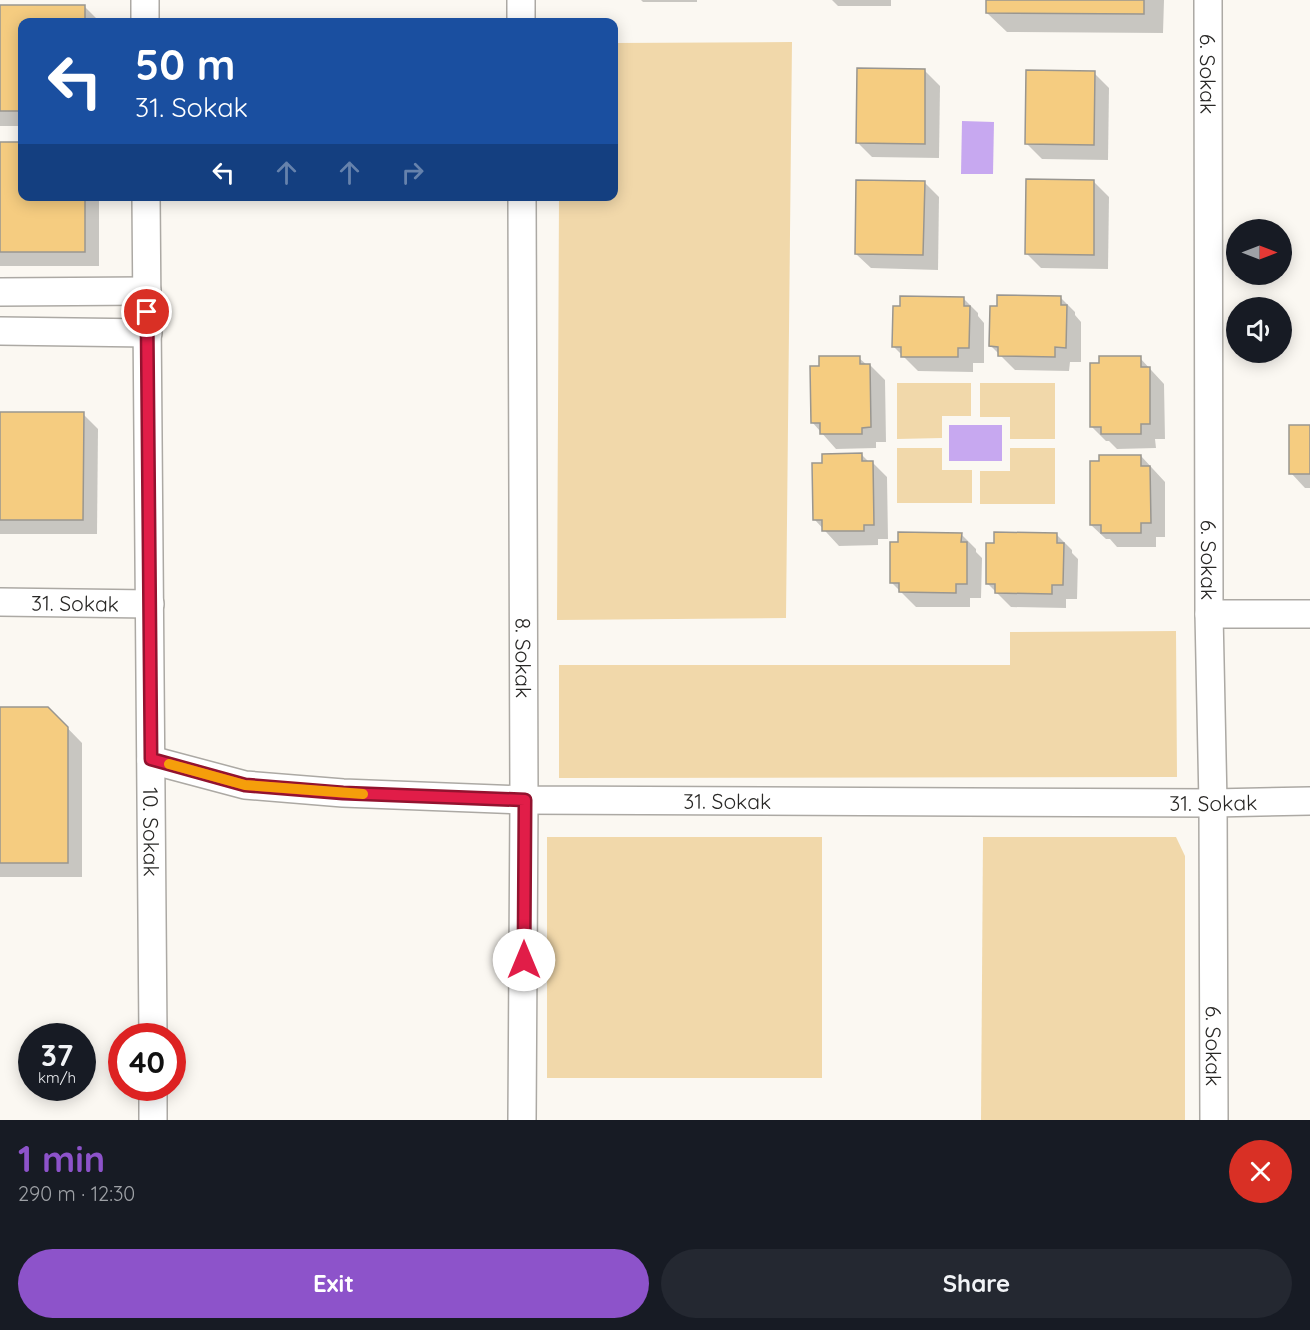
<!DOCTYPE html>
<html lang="en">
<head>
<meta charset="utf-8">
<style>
  body { margin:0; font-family:Quicksand,sans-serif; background:#242831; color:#f1f3f6; height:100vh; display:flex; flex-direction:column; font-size:22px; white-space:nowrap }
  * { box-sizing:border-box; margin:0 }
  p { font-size:20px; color:#9ea1a6 }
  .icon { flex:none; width:33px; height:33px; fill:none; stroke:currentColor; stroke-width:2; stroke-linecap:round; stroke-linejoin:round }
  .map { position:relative; height:1120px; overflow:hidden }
  .details { display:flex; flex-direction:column; background:#171b24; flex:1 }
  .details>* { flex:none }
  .guide { position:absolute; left:18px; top:18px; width:600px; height:183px; border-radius:12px; box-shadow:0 3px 15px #0003; background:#1a4fa0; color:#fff; overflow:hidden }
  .needle { width:39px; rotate:90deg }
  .tools { position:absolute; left:1226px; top:219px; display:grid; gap:12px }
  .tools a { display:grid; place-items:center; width:66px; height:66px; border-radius:50%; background:#171b24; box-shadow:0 3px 15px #0003; font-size:30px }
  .speed { position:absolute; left:18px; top:1023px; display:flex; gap:12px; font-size:30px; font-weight:700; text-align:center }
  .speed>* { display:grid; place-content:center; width:78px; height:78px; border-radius:50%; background:#171b24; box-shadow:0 3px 15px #0003; line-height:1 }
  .speed small { font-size:15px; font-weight:400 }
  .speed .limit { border:9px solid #d22; background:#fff; color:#111 }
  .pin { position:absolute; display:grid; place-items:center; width:51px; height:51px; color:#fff; margin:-26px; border:3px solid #fff; border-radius:50%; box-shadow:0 2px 6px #0007 }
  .me { position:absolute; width:66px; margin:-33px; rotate:0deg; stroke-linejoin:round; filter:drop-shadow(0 0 4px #0008) }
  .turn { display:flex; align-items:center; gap:21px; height:126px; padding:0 18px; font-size:27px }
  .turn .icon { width:78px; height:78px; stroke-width:2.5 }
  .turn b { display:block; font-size:42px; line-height:51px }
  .lanes { display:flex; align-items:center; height:57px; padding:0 18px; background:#0003; justify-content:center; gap:30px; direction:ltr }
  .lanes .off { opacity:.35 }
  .round { display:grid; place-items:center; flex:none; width:63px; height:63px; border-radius:32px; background:#242831 }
  .summary { display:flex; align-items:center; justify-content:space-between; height:102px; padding:0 18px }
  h1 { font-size:36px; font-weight:700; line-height:45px; color:#8d53ca }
  .action { display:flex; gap:12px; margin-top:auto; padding:12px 18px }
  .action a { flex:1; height:69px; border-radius:36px; background:#8d53ca; color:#fff; font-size:24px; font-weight:700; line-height:69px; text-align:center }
  .action a+a { background:#242831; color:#f1f3f6 }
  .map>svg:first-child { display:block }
  .green { fill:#f1d8aa }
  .water { fill:#c7a8f0 }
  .shadow { fill:#0003 }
  .building { fill:#f5cc80; stroke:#999690; stroke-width:1.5 }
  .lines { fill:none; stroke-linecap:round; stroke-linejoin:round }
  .minor-casing { stroke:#aca9a4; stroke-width:30 }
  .minor { stroke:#fff; stroke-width:27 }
  .route-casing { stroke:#92132f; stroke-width:15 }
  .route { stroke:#e11d48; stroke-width:10 }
  .slow { stroke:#f59e0b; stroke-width:10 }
  .labels { text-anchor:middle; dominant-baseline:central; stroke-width:5; stroke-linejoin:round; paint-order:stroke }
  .street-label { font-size:21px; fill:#292826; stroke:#fff }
</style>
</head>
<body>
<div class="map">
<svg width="1310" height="1120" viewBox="0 0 1310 1120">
  <rect width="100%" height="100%" fill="#fbf8f2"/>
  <g class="green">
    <path d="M792,42L786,618L557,620L559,197L614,196V43Z"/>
    <path d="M897,383H971V416H942V438L897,439Z"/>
    <path d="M980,383H1055V439H1010V417H980Z"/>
    <path d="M897,448H942V470H972V503H897Z"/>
    <path d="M1010,448H1055V504H980V471H1010Z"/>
    <path d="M1176,631L1177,777L559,778V665H1010V632Z"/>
    <rect x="547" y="837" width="275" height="241"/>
    <path d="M983,837H1176L1185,856V1120H981Z"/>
  </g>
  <g class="water">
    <path d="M962,121L994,122L993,174H961Z"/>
    <rect x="949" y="425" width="53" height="36"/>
  </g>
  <g class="shadow">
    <path d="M641,0H697V2H643Z"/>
    <path d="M832,0H891V6H838Z"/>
    <path d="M987,0H1164L1163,33L1007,32L987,13Z"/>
    <path d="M0,6H84L99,21V22H22V126H0Z"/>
    <path d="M925,71L940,86L939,158L872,157L857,142Z"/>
    <path d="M1094,73L1109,88L1108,160L1042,159L1027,144Z"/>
    <path d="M0,143H22V196H99V266H0Z"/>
    <path d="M924,182L939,197L938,270L871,268L856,254Z"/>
    <path d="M1094,182L1109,197L1108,269L1041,268L1026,253Z"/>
    <path d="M1060,297L1075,312V315L1081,322V362H1070L1069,371L1015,370L991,346Z"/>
    <path d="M963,298L978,313V316L984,323V363H973V372L918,371L894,347Z"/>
    <path d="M859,358L867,365H870L885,380L886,442H876V448L836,449L812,422L821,367Z"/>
    <path d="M1140,358L1164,384L1165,439H1155L1156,448L1117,449L1109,441H1106L1091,426Z"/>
    <path d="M0,414H83L98,429L97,534H0Z"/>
    <path d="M1310,427V488H1305L1291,473Z"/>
    <path d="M862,455L869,462H872L887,477L888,539H878V545L839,546L815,520Z"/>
    <path d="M1141,456L1165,482V537H1156V547H1117L1110,539H1106L1091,525Z"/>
    <path d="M961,534L976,549V552L982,558L981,598H970V607H916L891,582Z"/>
    <path d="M1057,535L1072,550V553L1078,559L1077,599H1066V608L1011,607L987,583L995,544Z"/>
    <path d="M0,708H48L82,743V877H0Z"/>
  </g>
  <g class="building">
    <path d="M986,0H1144V14L986,13Z"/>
    <path d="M0,5H85V22H22V111H0Z"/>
    <path d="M857,68L925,69V144L856,143Z"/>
    <path d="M1026,70L1095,71L1094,145L1025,144Z"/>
    <path d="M0,142H22V196H85V252H0Z"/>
    <path d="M1026,179L1094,180V255L1025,254Z"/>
    <path d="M856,180L925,181L923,255L855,254Z"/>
    <path d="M997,295L1061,296V305H1067L1066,348L1055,347V357L998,356V347L989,346L990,306H997Z"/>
    <path d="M900,296L964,297V306H970L969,348H958V357H901V347H892L893,306H900Z"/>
    <path d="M819,356H860V364H870L871,427L862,428V434H820V423H811L810,366H819Z"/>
    <path d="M1099,356H1141V367H1150V424H1141V434H1101V427H1090V363H1099Z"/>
    <path d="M0,412H84L83,520H0Z"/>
    <rect x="1289" y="425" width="21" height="49"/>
    <path d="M862,453V461H873L874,525H864V531H822V520H813L812,463H822V454Z"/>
    <path d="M1099,455H1141V466H1150L1151,523H1141V533H1101V525H1090V461H1099Z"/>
    <path d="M898,532L962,533L961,542H967V584H956V593L899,592V583H890V542H898Z"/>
    <path d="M994,532L1057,533V543H1064L1063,585H1052V594L995,593V584H986V543H994Z"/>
    <path d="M0,707H48L68,727V863H0Z"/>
  </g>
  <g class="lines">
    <defs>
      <g id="minor">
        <path d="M145,0V22"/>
        <path d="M521,0V22"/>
        <path id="s1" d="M1208,0L1209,614L1213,803L1214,1120"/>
        <path id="s2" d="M146,196L153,1036"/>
        <path id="s3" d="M522,196L524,800L522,1120"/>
        <path d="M0,292L147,291"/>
        <path d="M0,331L148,333"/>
        <path id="s4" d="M0,602L150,604"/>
        <path d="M1209,614H1310"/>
        <path id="s5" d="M151,760L245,785L343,793L524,800L1213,803L1310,801"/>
        <path d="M153,1088V1120"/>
      </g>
    </defs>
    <use href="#minor" class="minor-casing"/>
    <use href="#minor" class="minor"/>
  </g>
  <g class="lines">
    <defs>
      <path id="route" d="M147,312L151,759L245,785L343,793L525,800L524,960"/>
    </defs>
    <use href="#route" class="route-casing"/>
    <use href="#route" class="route"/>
    <path class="slow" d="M169,764L245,785L363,794"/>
  </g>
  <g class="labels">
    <g class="street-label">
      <text stroke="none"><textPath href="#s1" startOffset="74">6. Sokak</textPath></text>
      <text stroke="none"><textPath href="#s1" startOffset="560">6. Sokak</textPath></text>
      <text stroke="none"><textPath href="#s4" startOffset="75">31. Sokak</textPath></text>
      <text stroke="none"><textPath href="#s3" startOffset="462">8. Sokak</textPath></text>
      <text stroke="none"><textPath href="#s5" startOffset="580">31. Sokak</textPath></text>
      <text stroke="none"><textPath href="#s5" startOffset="1066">31. Sokak</textPath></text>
      <text stroke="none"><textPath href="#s2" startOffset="636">10. Sokak</textPath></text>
      <text stroke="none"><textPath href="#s1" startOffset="1046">6. Sokak</textPath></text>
    </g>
  </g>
</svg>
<div class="tools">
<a><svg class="needle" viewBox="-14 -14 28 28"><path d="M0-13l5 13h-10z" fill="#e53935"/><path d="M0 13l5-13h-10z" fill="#9ea1a6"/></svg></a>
<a><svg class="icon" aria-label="sound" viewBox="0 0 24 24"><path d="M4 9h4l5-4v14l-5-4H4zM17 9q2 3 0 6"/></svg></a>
</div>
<div class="speed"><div>37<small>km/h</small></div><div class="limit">40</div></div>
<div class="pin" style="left:147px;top:312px;background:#d93025"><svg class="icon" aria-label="arrive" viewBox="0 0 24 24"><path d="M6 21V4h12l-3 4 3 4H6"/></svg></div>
<svg class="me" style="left:524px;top:960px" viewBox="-20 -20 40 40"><circle r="19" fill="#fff"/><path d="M0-13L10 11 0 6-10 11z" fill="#e11d48"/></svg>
<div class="guide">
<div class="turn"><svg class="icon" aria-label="left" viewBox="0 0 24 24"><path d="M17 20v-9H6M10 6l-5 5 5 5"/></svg><div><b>50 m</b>31. Sokak</div></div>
<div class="lanes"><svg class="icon" aria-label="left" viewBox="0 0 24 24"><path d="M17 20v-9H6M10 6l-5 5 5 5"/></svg><svg class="icon off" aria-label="ahead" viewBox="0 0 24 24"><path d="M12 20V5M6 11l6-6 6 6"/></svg><svg class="icon off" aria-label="ahead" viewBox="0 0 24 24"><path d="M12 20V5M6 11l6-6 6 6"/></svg><svg class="icon off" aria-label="right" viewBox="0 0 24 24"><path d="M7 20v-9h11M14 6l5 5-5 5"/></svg></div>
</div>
</div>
<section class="details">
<div class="summary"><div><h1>1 min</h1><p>290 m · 12:30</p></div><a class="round" style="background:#d93025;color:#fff"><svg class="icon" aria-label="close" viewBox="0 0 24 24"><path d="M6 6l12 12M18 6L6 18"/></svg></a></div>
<div class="action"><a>Exit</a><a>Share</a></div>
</section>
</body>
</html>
